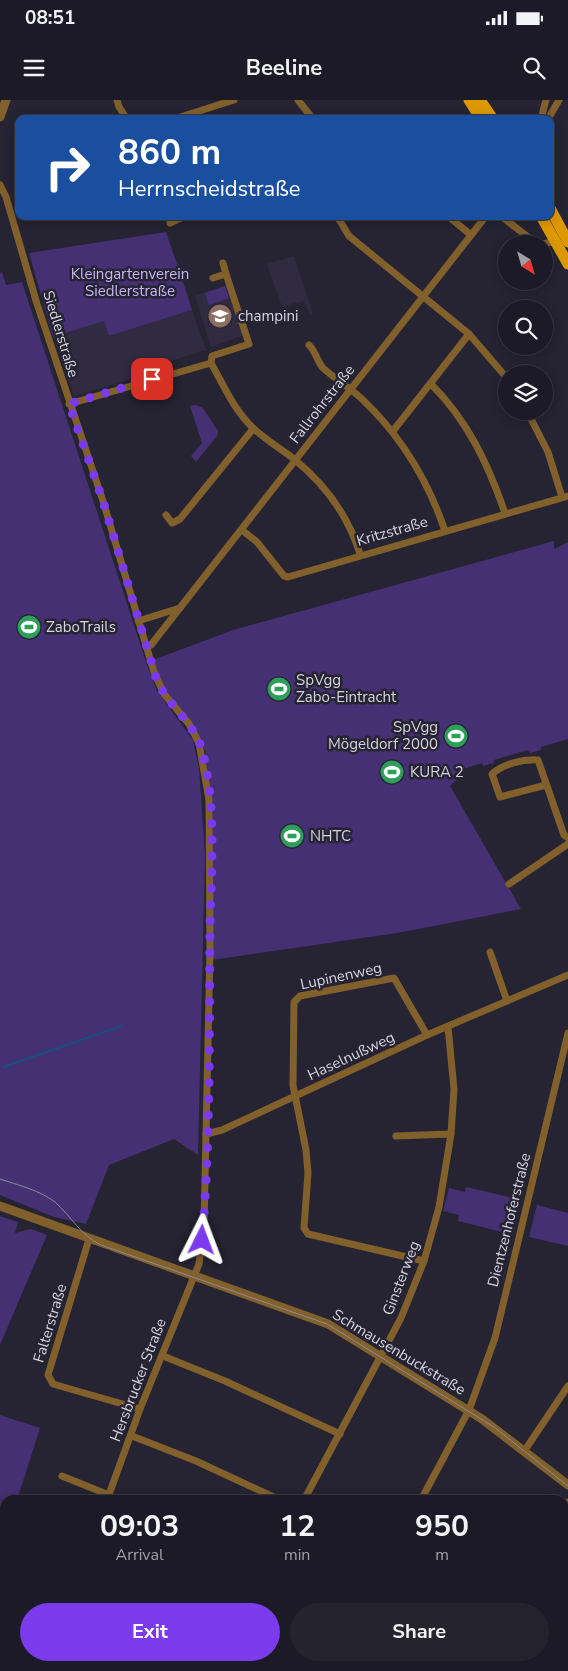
<!DOCTYPE html>
<html lang="en">
<head>
<meta charset="utf-8">
<style>
  body { margin:0; font-family:"Nunito Sans",sans-serif; background:#25232e; color:#f1f3f6; height:100vh; display:flex; flex-direction:column; font-size:19px; white-space:nowrap }
  * { box-sizing:border-box; margin:0 }
  p { font-size:16px; color:#a0a1a7 }
  .icon { flex:none; width:28px; height:28px; fill:none; stroke:currentColor; stroke-width:2; stroke-linecap:round; stroke-linejoin:round }
  .map { position:relative; flex:1; overflow:hidden }
  .details { position:absolute; left:0px; top:1395px; width:569px; height:176px; display:flex; flex-direction:column; background:#1c1a26; border-radius:15px 15px 0 0; box-shadow:0 2px 12px #0003,0 0 0 1px #3a3843 }
  .details>* { flex:none }
  .guide { position:absolute; left:15px; top:15px; width:539px; height:105px; border-radius:10px; box-shadow:0 2px 12px #0003,0 0 0 1px #3a3843; background:#1a4fa0; color:#fff; overflow:hidden }
  .needle { width:32px; rotate:143deg }
  .fabs { position:absolute; left:498px; top:135px; display:grid; gap:10px }
  .fabs a { display:grid; place-items:center; width:55px; height:55px; border-radius:50%; background:#1c1a26; box-shadow:0 2px 12px #0003,0 0 0 1px #3a3843; font-size:25px }
  .pin { position:absolute; display:grid; place-items:center; width:42px; height:42px; color:#fff; margin:-21px; border-radius:10px; box-shadow:0 2px 8px #0006 }
  .me { position:absolute; width:55px; margin:-28px; rotate:3deg; stroke-linejoin:round; filter:drop-shadow(0 0 4px #0008) }
  .turn { display:flex; align-items:center; gap:18px; height:105px; padding:0 20px; font-size:22px }
  .turn .icon { width:65px; height:65px; stroke-width:2.5 }
  .turn b { display:block; font-size:35px; line-height:42px }
  .eta { display:flex; justify-content:space-evenly; align-items:center; height:85px; text-align:center }
  .eta b { font-size:30px; font-weight:700; line-height:35px }
  .primary-button { display:flex; gap:10px; margin-top:auto; padding:10px 20px }
  .primary-button a { flex:1; height:58px; border-radius:30px; background:#7c3aed; color:#fff; font-size:20px; font-weight:700; line-height:58px; text-align:center }
  .primary-button a+a { background:#25232e; color:#f1f3f6 }
  .status { display:flex; justify-content:space-between; align-items:center; height:35px; padding:0 25px; background:#1c1a26; direction:ltr }
  .status svg { height:14px; fill:currentColor }
  header { display:flex; justify-content:space-between; align-items:center; height:65px; padding:0 20px; background:#1c1a26; font-size:22px; font-weight:700 }
  .map>svg:first-child { display:block }
  .built { fill:#302b40 }
  .green { fill:#453074 }
  .lines { fill:none; stroke-linecap:round; stroke-linejoin:round }
  .stream { stroke:#174e7d; stroke-width:2 }
  .minor { stroke:#81602c; stroke-width:7 }
  .tertiary { stroke:#81602c; stroke-width:9 }
  .primary { stroke:#dd9800; stroke-width:11 }
  .tram { stroke:#8d8b97; stroke-width:1 }
  .route { stroke:#7c3aed; stroke-width:9; stroke-dasharray:0 16.2 }
  .labels { text-anchor:middle; dominant-baseline:central; stroke-width:5; stroke-linejoin:round; paint-order:stroke }
  .park-label { font-size:15px; fill:#c4b6f6; stroke:#262332 }
  .poi-label { font-size:15px; fill:#d6d4df; stroke:#262332; text-anchor:start }
  .street-label { font-size:15px; fill:#d6d4df; stroke:#262332 }
</style>
</head>
<body>
<div class="status"><b>08:51</b><svg viewBox="0 0 49 12"><path d="M0 12V9h3v3zM5 12V6h3v6zM10 12V3h3v9zM15 12V0h3v12zM26 1h20v11H26zM47 4h2v5h-2z"/></svg></div>
<header><svg class="icon" aria-label="menu" viewBox="0 0 24 24"><path d="M4 6h16M4 12h16M4 18h16"/></svg>Beeline<svg class="icon" aria-label="search" viewBox="0 0 24 24"><circle cx="10" cy="10" r="6"/><path d="M15 15l6 6"/></svg></header>
<div class="map">
<svg width="568" height="1571" viewBox="0 0 568 1571">
  <rect width="100%" height="100%" fill="#262332"/>
  <g class="built">
    <path d="M294,156L313,214L311,215L303,201L282,207L267,164Z"/>
    <path d="M228,185L245,235L211,247L195,196Z"/>
    <path d="M192,210L206,250L151,267L152,273L74,296L53,237L104,221L109,236Z"/>
  </g>
  <g class="green">
    <path d="M166,132C175,159 184,183 192,210L109,236L104,221L53,237L29,153Z"/>
    <path d="M2,172L6,185L22,182L146,562L157,591L193,640L199,668L205,755L198,1055L174,1039L109,1065L86,1124L54,1117L0,1095V173Z"/>
    <path d="M225,186L229,198L209,205L205,193Z"/>
    <path d="M196,305L203,308L218,331L217,336L196,362L191,356L202,343L190,306Z"/>
    <path d="M554,441V449L568,442V639L541,647V650L530,653L528,650L494,660V663L483,666L482,663L460,670L461,676L450,686L521,809L397,833L212,860L213,713L205,651L194,627L166,593L153,560L233,530Z"/>
    <path d="M466,1087L518,1099L510,1134L458,1121L459,1115L443,1111L449,1088L465,1092Z"/>
    <path d="M537,1105L568,1113V1146L529,1137Z"/>
    <path d="M0,1116L18,1122L15,1133L31,1129L47,1135L0,1245Z"/>
    <path d="M0,1315L40,1328L17,1400H5V1435L0,1449Z"/>
  </g>
  <g class="lines">
    <g class="stream">
      <path d="M3,967L122,926"/>
      <path d="M0,1443L5,1432"/>
    </g>
    <g class="minor">
      <path d="M117,0L119,7L127,19"/>
      <path d="M298,0L313,19"/>
      <path d="M174,19L234,0"/>
      <path d="M541,19L546,0"/>
      <path d="M548,19L559,0"/>
      <path d="M0,85L6,97L37,204L103,401L154,572L164,594L189,624L199,643L209,700L210,851L204,1126L199,1164L140,1309L107,1400"/>
      <path d="M337,116L349,136L469,234L506,277"/>
      <path d="M448,116L471,135"/>
      <path d="M501,116L537,144"/>
      <path d="M170,123L185,116"/>
      <path d="M544,144L555,141"/>
      <path d="M223,163L226,174"/>
      <path d="M309,245C316,252 317,261 323,268C335,279 350,288 362,299C401,336 428,380 445,431"/>
      <path d="M211,263L212,256L249,244L226,174L213,178"/>
      <path d="M431,284C468,321 488,364 505,413"/>
      <path d="M69,304L211,263C224,286 233,308 252,327C264,339 280,348 294,359C326,385 348,415 360,454"/>
      <path d="M527,311L548,352L562,397"/>
      <path d="M393,331L469,234"/>
      <path d="M166,415L172,423L180,419L253,329"/>
      <path d="M242,430L257,442L284,476L288,477L568,396"/>
      <path d="M138,521L180,508"/>
      <path d="M146,547L151,545L486,116"/>
      <path d="M546,685L500,697L492,674C503,664 523,659 538,660L564,735L568,738"/>
      <path d="M509,784L568,744"/>
      <path d="M490,852L507,901"/>
      <path d="M206,1034L222,1030L427,935L568,875"/>
      <path d="M396,1036L451,1034"/>
      <path d="M89,1139L48,1275L53,1284L140,1309"/>
      <path d="M424,1161L308,1134L304,1128L308,1073L306,1050L293,985L294,902L300,896L394,878L427,935"/>
      <path d="M163,1256L225,1281L340,1334"/>
      <path d="M132,1336L196,1361L280,1400"/>
      <path d="M525,1350L568,1286"/>
      <path d="M62,1376L109,1395"/>
      <path d="M304,1400L401,1218L424,1161L439,1107L451,1034L454,989L448,927"/>
      <path d="M421,1400L469,1310L495,1238L568,933"/>
      <path d="M564,1407L568,1402"/>
      <path d="M564,1526L568,1522"/>
      <path d="M564,1553L568,1547"/>
      <path d="M1,1558L5,1559"/>
      <path d="M24,1566L37,1571"/>
      <path d="M169,1566L179,1571"/>
      <path d="M353,1566L362,1571"/>
      <path d="M41,1571L43,1566"/>
      <path d="M238,1571L240,1566"/>
      <path d="M329,1571L331,1566"/>
      <path d="M428,1571L431,1566"/>
      <path d="M554,1571L556,1566"/>
    </g>
    <g class="tertiary">
      <path d="M0,17L6,0"/>
      <path d="M0,1106L328,1224L482,1319L568,1385"/>
    </g>
    <g class="primary">
      <path d="M469,0L481,19"/>
      <path d="M480,0L493,19"/>
      <path d="M550,108L568,142"/>
      <path d="M541,116L568,164"/>
    </g>
    <path class="tram" d="M0,1079C18,1085 39,1090 55,1102C72,1117 80,1135 101,1145L327,1224L494,1327L568,1386"/>
  </g>
  <g class="lines">
    <path class="route" d="M152,279L69,304L103,401L157,581C169,606 194,623 202,650C217,706 211,770 210,827C209,930 211,1038 202,1140"/>
  </g>
  <defs>
    <symbol id="school-disc" viewBox="-11 -11 22 22"><circle r="9.5" fill="#8d6e63" stroke="#262332"/><path d="M0-5L7-2L0 1L-7-2ZM-4 1L0 2.5L4 1V4Q0 6-4 4Z" fill="#fff"/></symbol>
    <symbol id="stadium-disc" viewBox="-11 -11 22 22"><circle r="9.5" fill="#2e9e5b" stroke="#262332"/><path d="M0-5a6.5 5 0 1 0 0 10a6.5 5 0 1 0 0-10ZM-3.5-1.8h7v3.6h-7Z" fill="#fff"/></symbol>
  </defs>
  <g fill-rule="evenodd">
    <use href="#school-disc" x="206" y="202" width="28" height="28"/>
    <use href="#stadium-disc" x="15" y="513" width="28" height="28"/>
    <use href="#stadium-disc" x="265" y="575" width="28" height="28"/>
    <use href="#stadium-disc" x="442" y="622" width="28" height="28"/>
    <use href="#stadium-disc" x="378" y="658" width="28" height="28"/>
    <use href="#stadium-disc" x="278" y="722" width="28" height="28"/>
  </g>
  <g class="labels">
    <g class="park-label">
      <text x="130" y="174">Kleingartenverein<tspan x="130" dy="17">Siedlerstraße</tspan></text>
    </g>
    <g class="poi-label">
      <text x="238" y="216">champini</text>
      <text x="46" y="527">ZaboTrails</text>
      <text x="296" y="580">SpVgg<tspan x="296" dy="17">Zabo-Eintracht</tspan></text>
      <text x="438" y="627" text-anchor="end">SpVgg<tspan x="438" dy="17">Mögeldorf 2000</tspan></text>
      <text x="410" y="672">KURA 2</text>
      <text x="310" y="736">NHTC</text>
    </g>
    <g class="street-label">
      <text transform="translate(61 234) rotate(73)">Siedlerstraße</text>
      <text transform="translate(322 304) rotate(-52)">Fallrohrstraße</text>
      <text transform="translate(392 431) rotate(-16)">Kritzstraße</text>
      <text transform="translate(341 876) rotate(-12)">Lupinenweg</text>
      <text transform="translate(351 956) rotate(-25)">Haselnußweg</text>
      <text transform="translate(509 1120) rotate(-76)">Dientzenhoferstraße</text>
      <text transform="translate(401 1178) rotate(-69)">Ginsterweg</text>
      <text transform="translate(50 1223) rotate(-73)">Falterstraße</text>
      <text transform="translate(399 1252) rotate(31)">Schmausenbuckstraße</text>
      <text transform="translate(138 1280) rotate(-69)">Hersbrucker Straße</text>
    </g>
  </g>
</svg>
<div class="fabs">
<a><svg class="needle" viewBox="-14 -14 28 28"><path d="M0-13l5 13h-10z" fill="#e53935"/><path d="M0 13l5-13h-10z" fill="#a0a1a7"/></svg></a>
<a><svg class="icon" aria-label="search" viewBox="0 0 24 24"><circle cx="10" cy="10" r="6"/><path d="M15 15l6 6"/></svg></a>
<a><svg class="icon" aria-label="layers" viewBox="0 0 24 24"><path d="M12 4l9 5-9 5-9-5zM3 14l9 5 9-5"/></svg></a>
</div>
<div class="pin" style="left:152px;top:279px;background:#d93025"><svg class="icon" aria-label="arrive" viewBox="0 0 24 24"><path d="M6 21V4h12l-3 4 3 4H6"/></svg></div>
<svg class="me" style="left:202px;top:1140px" viewBox="-20 -20 40 40"><path d="M0-17L14 15 0 8-14 15z" fill="#7c3aed" stroke="#fff" stroke-width="4"/></svg>
<div class="guide">
<div class="turn"><svg class="icon" aria-label="right" viewBox="0 0 24 24"><path d="M7 20v-9h11M14 6l5 5-5 5"/></svg><div><b>860 m</b>Herrnscheidstraße</div></div>
</div>
<section class="details">
<div class="eta">
<div><b>09:03</b><p>Arrival</p></div>
<div><b>12</b><p>min</p></div>
<div><b>950</b><p>m</p></div>
</div>
<div class="primary-button"><a>Exit</a><a>Share</a></div>
</section>
</div>
</body>
</html>
